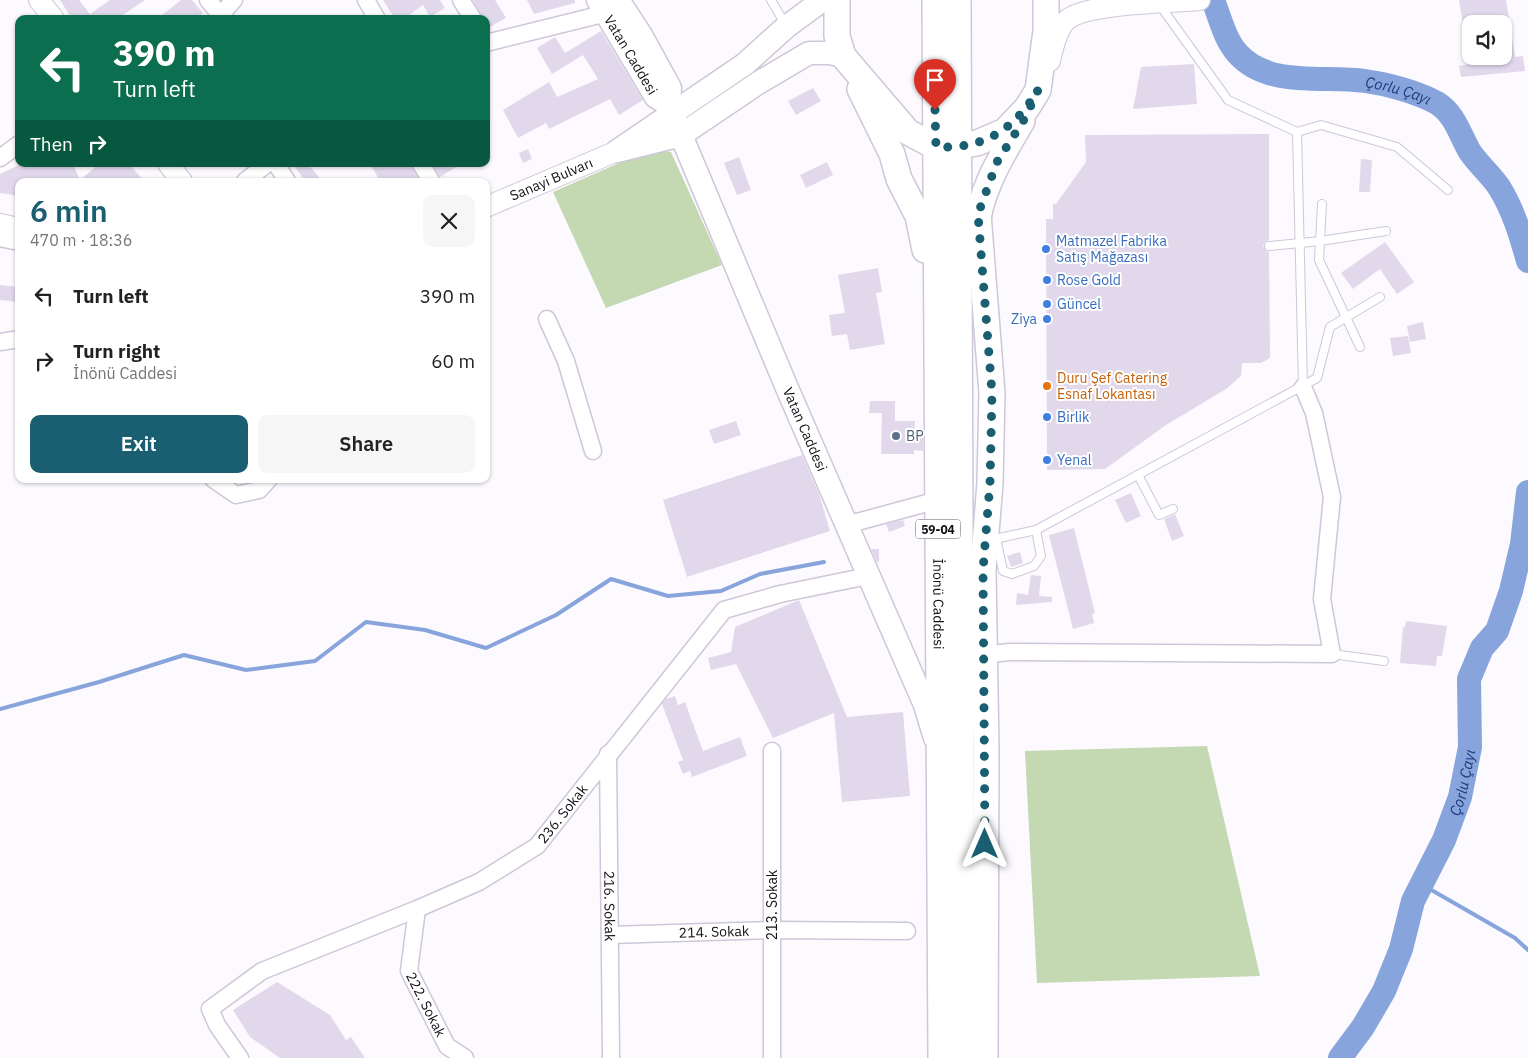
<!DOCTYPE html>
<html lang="en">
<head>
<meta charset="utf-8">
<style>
  body { margin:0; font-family:"IBM Plex Sans",sans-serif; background:#f6f6f6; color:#222; height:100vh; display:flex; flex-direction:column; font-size:19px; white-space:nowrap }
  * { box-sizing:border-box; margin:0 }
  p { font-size:16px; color:#767676 }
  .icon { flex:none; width:28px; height:28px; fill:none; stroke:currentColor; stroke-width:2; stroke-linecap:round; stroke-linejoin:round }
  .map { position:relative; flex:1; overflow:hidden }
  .details { position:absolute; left:15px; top:178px; width:475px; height:305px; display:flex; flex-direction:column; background:#fff; border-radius:10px; box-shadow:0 1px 4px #0004 }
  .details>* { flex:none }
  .hud { position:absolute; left:15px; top:15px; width:475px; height:152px; border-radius:10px; box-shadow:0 1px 4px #0004; background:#0b6e4f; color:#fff; overflow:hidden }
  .controls { position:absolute; left:1462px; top:15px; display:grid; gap:10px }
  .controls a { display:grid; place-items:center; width:50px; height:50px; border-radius:10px; background:#fff; box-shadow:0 1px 4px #0004; font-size:25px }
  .pin { position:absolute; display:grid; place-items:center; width:42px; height:42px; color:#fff; margin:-51px -21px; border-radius:50% 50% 50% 0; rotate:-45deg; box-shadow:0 0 5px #0007 }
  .pin .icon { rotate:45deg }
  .me { position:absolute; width:55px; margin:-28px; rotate:0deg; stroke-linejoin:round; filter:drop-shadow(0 0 4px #0008) }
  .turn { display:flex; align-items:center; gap:18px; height:105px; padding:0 15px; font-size:22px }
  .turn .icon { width:65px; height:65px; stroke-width:2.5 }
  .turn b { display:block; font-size:35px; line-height:42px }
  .then { display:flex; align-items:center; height:48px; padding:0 15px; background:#0003; gap:10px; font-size:19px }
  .round { display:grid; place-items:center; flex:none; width:52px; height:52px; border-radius:10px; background:#f6f6f6 }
  .summary { display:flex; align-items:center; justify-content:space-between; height:85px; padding:0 15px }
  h1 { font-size:30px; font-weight:600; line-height:38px; color:#1a5f71 }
  .primary-button { display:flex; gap:10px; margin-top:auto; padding:10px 15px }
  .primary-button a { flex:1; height:58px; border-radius:10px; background:#1a5f71; color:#fff; font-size:20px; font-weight:600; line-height:58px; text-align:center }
  .primary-button a+a { background:#f6f6f6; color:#222 }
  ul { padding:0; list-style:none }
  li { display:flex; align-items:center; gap:15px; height:65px; padding:0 15px }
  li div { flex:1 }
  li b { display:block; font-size:19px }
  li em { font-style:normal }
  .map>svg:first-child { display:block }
  .green { fill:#c4d8b2 }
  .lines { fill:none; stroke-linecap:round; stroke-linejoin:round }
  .stream { stroke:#88a4dc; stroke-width:4 }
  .river { stroke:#88a4dc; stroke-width:24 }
  .building { fill:#e1d8ec }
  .service-casing { stroke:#cfc6d9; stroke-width:10 }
  .minor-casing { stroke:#cfc6d9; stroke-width:19 }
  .tertiary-casing { stroke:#cfc6d9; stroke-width:22 }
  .secondary-casing { stroke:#cfc6d9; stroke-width:25 }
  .primary-casing { stroke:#cfc6d9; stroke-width:28 }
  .service { stroke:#fff; stroke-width:8 }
  .minor { stroke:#fff; stroke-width:16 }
  .tertiary { stroke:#fff; stroke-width:20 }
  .secondary { stroke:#fff; stroke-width:22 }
  .primary { stroke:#fff; stroke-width:25 }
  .route { stroke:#1a5f71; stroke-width:9; stroke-dasharray:0 16.2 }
  .shop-dot { fill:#3f7fe0; stroke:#fff; stroke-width:2 }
  .food-dot { fill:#e8710a; stroke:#fff; stroke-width:2 }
  .service-dot { fill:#5c6f8a; stroke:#fff; stroke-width:2 }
  .labels { text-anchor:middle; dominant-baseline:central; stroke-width:4; stroke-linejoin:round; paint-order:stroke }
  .shield { fill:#fff; stroke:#5a585c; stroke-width:1 }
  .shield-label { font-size:12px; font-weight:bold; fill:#131016 }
  .street-label { font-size:14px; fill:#131016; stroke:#fff }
  .shop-label { font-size:14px; fill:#366cbe; stroke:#fff; text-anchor:start }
  .food-label { font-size:14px; fill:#c56008; stroke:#fff; text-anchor:start }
  .service-label { font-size:14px; fill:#4e5e75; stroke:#fff; text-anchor:start }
  .water-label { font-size:15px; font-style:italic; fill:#1e3a7d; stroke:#fff }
</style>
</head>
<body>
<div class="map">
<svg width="1528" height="1058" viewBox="0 0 1528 1058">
  <rect width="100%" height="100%" fill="#fcfafe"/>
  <g class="green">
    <path d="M651,149L671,152L722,265L606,308L553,192Z"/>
    <path d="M1207,746L1260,976L1037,983L1025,751Z"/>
  </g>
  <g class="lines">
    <g class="stream">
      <path d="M0,709L99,682L184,655L246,670L315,661L366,622L425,630L486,648L556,615L611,579L668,596L721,591L760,574L824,562"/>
      <path d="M1421,884L1515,938L1528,950"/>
    </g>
    <g class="river">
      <path id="s1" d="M1213,0C1220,18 1225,40 1238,54C1269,88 1324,75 1365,81C1387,84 1417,92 1437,103C1455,114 1460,135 1470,152C1479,165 1491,175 1499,187C1513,209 1521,236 1528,261"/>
      <path id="s2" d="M1340,1058L1363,1027L1384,991L1401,949L1413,901L1444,840L1460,797L1470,747L1469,679L1482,648L1497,631L1511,591L1522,544L1528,492"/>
    </g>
  </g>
  <g class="building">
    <path d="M60,0H79L90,14L110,0H145L117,19H72Z"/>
    <path d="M181,0H192L203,13L196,19H157Z"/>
    <path d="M383,0H440L445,8L430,17L423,5L404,19H395Z"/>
    <path d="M473,0H495L506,18L486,29V19H483Z"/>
    <path d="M527,0H575V3L534,14Z"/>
    <path d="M1459,0H1506L1510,24H1463Z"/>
    <path d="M1504,25H1510L1515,57L1523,56L1525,71L1461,77L1459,66L1469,64L1468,56H1504Z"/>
    <path d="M601,31L643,100L619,115L610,99L549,129L546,123L518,138L503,110L549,82L557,97L598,79L583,55L552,74L537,48L555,37L565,53Z"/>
    <path d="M1194,64L1197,104L1133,109L1141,67Z"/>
    <path d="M813,88L821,101L796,115L788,101Z"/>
    <path d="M1269,134V240L1265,242L1263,246L1269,252L1270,358L1261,363H1242L1241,376L1226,389L1166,425L1105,469L1047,470L1046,219H1053V204H1056L1086,162L1085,135Z"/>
    <path d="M528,149L532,159L523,163L519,153Z"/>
    <path d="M739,157L751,190L737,195L724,163Z"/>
    <path d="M1361,159L1372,160L1370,192H1359Z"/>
    <path d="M827,162L833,175L806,188L800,175Z"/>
    <path d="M21,164H73L80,180L99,164H129L144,181H19V196L0,193V174Z"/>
    <path d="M293,164H308L322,181H305Z"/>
    <path d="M370,164H411L420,181H380Z"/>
    <path d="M432,164H461L440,177Z"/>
    <path d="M1385,242L1414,282L1397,294L1380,269L1353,289L1341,273Z"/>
    <path d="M878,268L882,292L876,293L885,344L850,350L847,334L832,336L829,315L845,313L838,275Z"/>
    <path d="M0,285L19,287V302L0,300Z"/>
    <path d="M1423,322L1426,339L1410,342L1407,326Z"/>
    <path d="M1408,336L1411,353L1393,356L1390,338Z"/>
    <path d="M870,401H895V421H915L914,437L923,438V451L914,450V454H881L882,413H869Z"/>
    <path d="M736,421L741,435L714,444L709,430Z"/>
    <path d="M802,455L819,494L830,531L687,577L663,500Z"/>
    <path d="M1131,493L1141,516L1126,523L1115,500Z"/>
    <path d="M1175,514L1184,536L1172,541L1164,519Z"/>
    <path d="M903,520L905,526L889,532L886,524Z"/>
    <path d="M1074,528L1095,613L1092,614L1094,623L1073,629L1049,535Z"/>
    <path d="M871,549H879V562H877Z"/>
    <path d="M1020,552L1023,563L1011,567L1007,556Z"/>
    <path d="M1031,575L1041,576L1039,596L1052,597V602L1016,605L1017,593L1028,595Z"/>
    <path d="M799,600L847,717L903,712L910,796L842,802L834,713L773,738L736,664L711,670L708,658L731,652L735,627Z"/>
    <path d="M1406,621L1447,626L1442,656H1437L1436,666L1400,663L1403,627H1405Z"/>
    <path d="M675,696L678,705L685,702L703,751L740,737L747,756L692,777L690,771L683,774L678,762L683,760L662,704L666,699Z"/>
    <path d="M277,982L330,1015L346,1040L351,1037L365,1058H280L250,1037L233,1010Z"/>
  </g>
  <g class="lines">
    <defs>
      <g id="service">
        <path d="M771,0L785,24"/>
        <path d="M1159,4L1228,100L1297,132L1303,387"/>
        <path d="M1297,132L1321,125L1397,147L1448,190"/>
        <path d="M1322,204L1319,260L1360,347"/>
        <path d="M1269,246L1320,241L1386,231"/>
        <path d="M1138,475L1159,515L1173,509"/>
        <path d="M996,538L1003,571L1012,574L1034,566L1041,556L1036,530"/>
        <path d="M990,540L1036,530L1317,378L1330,327L1380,297"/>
        <path d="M1332,654L1384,661"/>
      </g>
      <g id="minor">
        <path d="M208,0L221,16"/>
        <path d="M366,0L377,19"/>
        <path d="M461,0L473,19"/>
        <path d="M217,19L234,0"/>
        <path d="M486,43L607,13"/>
        <path d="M0,158L19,144"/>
        <path d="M276,164L287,181"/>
        <path d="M421,164L431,181"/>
        <path d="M245,181L267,164"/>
        <path d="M0,238L19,242"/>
        <path d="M547,319L566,361L593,451"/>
        <path d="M0,342L19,339"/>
        <path d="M213,479L236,495L259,490L269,479"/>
        <path d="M846,525L938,500"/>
        <path d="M984,655L1009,652L1332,654L1322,599L1332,497L1314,413L1303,387"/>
        <path id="s3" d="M608,754L611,1058"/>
        <path id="s4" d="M417,909L409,971L447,1046L465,1058"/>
        <path id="s5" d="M610,935L772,930L907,931"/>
        <path id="s6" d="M240,1058L217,1025L210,1009L262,971L417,909L479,882L537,846L724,610L780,594L868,576"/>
        <path d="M772,1058V751"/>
      </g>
      <g id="tertiary">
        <path d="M39,0L54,19"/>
        <path d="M1050,61C1053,48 1057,27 1068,19C1089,3 1171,3 1200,0"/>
        <path d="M168,164L182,181"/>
        <path id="s7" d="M486,207L617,151"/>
        <path d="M0,224L19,228"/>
      </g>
      <g id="secondary">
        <path id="s8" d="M598,0L656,97L669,105"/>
        <path id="s9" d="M618,0L641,35L670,88L669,105L681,135L787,388L925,705L935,738"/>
        <path d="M819,0L816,5L786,27L745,64L617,151L681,135L758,83L809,53H830L843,56"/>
      </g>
      <g id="primary">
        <path d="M837,0V36L843,56L908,132L936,147L945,148L977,143L1005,131L1027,108L1038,90L1046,31V0"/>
        <path id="s10" d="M935,0L941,1058"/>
        <path d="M958,0L962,1058"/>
        <path d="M860,89L892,154L899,179L918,216L925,250"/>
        <path d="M978,214L992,393L990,483L983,570L986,750L985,1058"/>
        <path d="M976,231C980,190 1002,155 1022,121"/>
      </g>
    </defs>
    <use href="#service" class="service-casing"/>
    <use href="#minor" class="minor-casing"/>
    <use href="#tertiary" class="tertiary-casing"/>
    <use href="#secondary" class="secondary-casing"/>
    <use href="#primary" class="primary-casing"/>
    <use href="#service" class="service"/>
    <use href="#minor" class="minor"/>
    <use href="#tertiary" class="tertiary"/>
    <use href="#secondary" class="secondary"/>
    <use href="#primary" class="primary"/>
  </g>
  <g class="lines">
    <path class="route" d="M935,110L936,147C984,149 1013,131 1038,90L1025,118L997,162L978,214L992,393L990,483L983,570L985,844"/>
  </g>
  <g class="shop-dot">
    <circle cx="1046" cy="249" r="5"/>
    <circle cx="1047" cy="280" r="5"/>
    <circle cx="1047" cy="304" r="5"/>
    <circle cx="1047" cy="319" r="5"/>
    <circle cx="1047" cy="417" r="5"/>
    <circle cx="1047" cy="460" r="5"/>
  </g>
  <circle class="food-dot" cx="1047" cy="386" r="5"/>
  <circle class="service-dot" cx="896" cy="436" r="5"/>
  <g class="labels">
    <rect class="shield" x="915.5" y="519.5" width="45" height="19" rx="4"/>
    <g class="shield-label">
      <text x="938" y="529">59-04</text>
    </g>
    <g class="street-label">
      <text stroke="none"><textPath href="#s8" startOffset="64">Vatan Caddesi</textPath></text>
      <text stroke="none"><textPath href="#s7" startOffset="71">Sanayi Bulvarı</textPath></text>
      <text stroke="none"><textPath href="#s9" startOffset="471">Vatan Caddesi</textPath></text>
      <text stroke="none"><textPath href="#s10" startOffset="604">İnönü Caddesi</textPath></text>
      <text stroke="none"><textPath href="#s6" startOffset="466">236. Sokak</textPath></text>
      <text transform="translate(772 905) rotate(-90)">213. Sokak</text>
      <text stroke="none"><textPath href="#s3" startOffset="152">216. Sokak</textPath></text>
      <text stroke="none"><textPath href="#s5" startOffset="104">214. Sokak</textPath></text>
      <text stroke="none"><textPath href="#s4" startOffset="100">222. Sokak</textPath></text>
    </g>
    <g class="shop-label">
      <text x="1056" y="241">Matmazel Fabrika<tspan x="1056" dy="16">Satış Mağazası</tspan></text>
      <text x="1057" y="280">Rose Gold</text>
      <text x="1057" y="304">Güncel</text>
      <text x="1037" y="319" text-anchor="end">Ziya</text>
      <text x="1057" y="417">Birlik</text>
      <text x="1057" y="460">Yenal</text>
    </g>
    <g class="food-label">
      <text x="1057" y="378">Duru Şef Catering<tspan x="1057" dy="16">Esnaf Lokantası</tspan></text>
    </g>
    <g class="service-label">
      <text x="906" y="436">BP</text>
    </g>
    <g class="water-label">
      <text stroke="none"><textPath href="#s1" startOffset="228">Çorlu Çayı</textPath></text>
      <text stroke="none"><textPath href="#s2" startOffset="304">Çorlu Çayı</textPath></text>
    </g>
  </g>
</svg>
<div class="controls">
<a><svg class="icon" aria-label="sound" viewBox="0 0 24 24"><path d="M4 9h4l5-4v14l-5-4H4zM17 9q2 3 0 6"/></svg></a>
</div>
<div class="pin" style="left:935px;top:110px;background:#d93025"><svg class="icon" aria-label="arrive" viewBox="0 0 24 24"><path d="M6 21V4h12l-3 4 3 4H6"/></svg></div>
<svg class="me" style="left:985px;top:844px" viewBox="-20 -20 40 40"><path d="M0-17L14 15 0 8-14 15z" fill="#1a5f71" stroke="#fff" stroke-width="4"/></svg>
<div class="hud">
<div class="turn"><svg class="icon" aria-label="left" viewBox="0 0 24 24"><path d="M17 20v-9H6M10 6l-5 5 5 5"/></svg><div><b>390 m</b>Turn left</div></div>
<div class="then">Then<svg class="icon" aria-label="right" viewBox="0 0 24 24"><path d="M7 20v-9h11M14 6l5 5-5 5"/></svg></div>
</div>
<section class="details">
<div class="summary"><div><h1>6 min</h1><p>470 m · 18:36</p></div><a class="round"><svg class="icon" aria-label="close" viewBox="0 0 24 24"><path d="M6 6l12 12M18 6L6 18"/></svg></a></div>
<ul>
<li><svg class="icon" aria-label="left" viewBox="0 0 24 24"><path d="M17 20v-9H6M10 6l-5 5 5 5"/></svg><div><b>Turn left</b></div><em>390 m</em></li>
<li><svg class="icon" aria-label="right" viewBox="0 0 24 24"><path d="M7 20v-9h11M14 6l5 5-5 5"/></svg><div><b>Turn right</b><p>İnönü Caddesi</p></div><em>60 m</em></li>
</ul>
<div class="primary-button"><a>Exit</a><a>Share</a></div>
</section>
</div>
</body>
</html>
